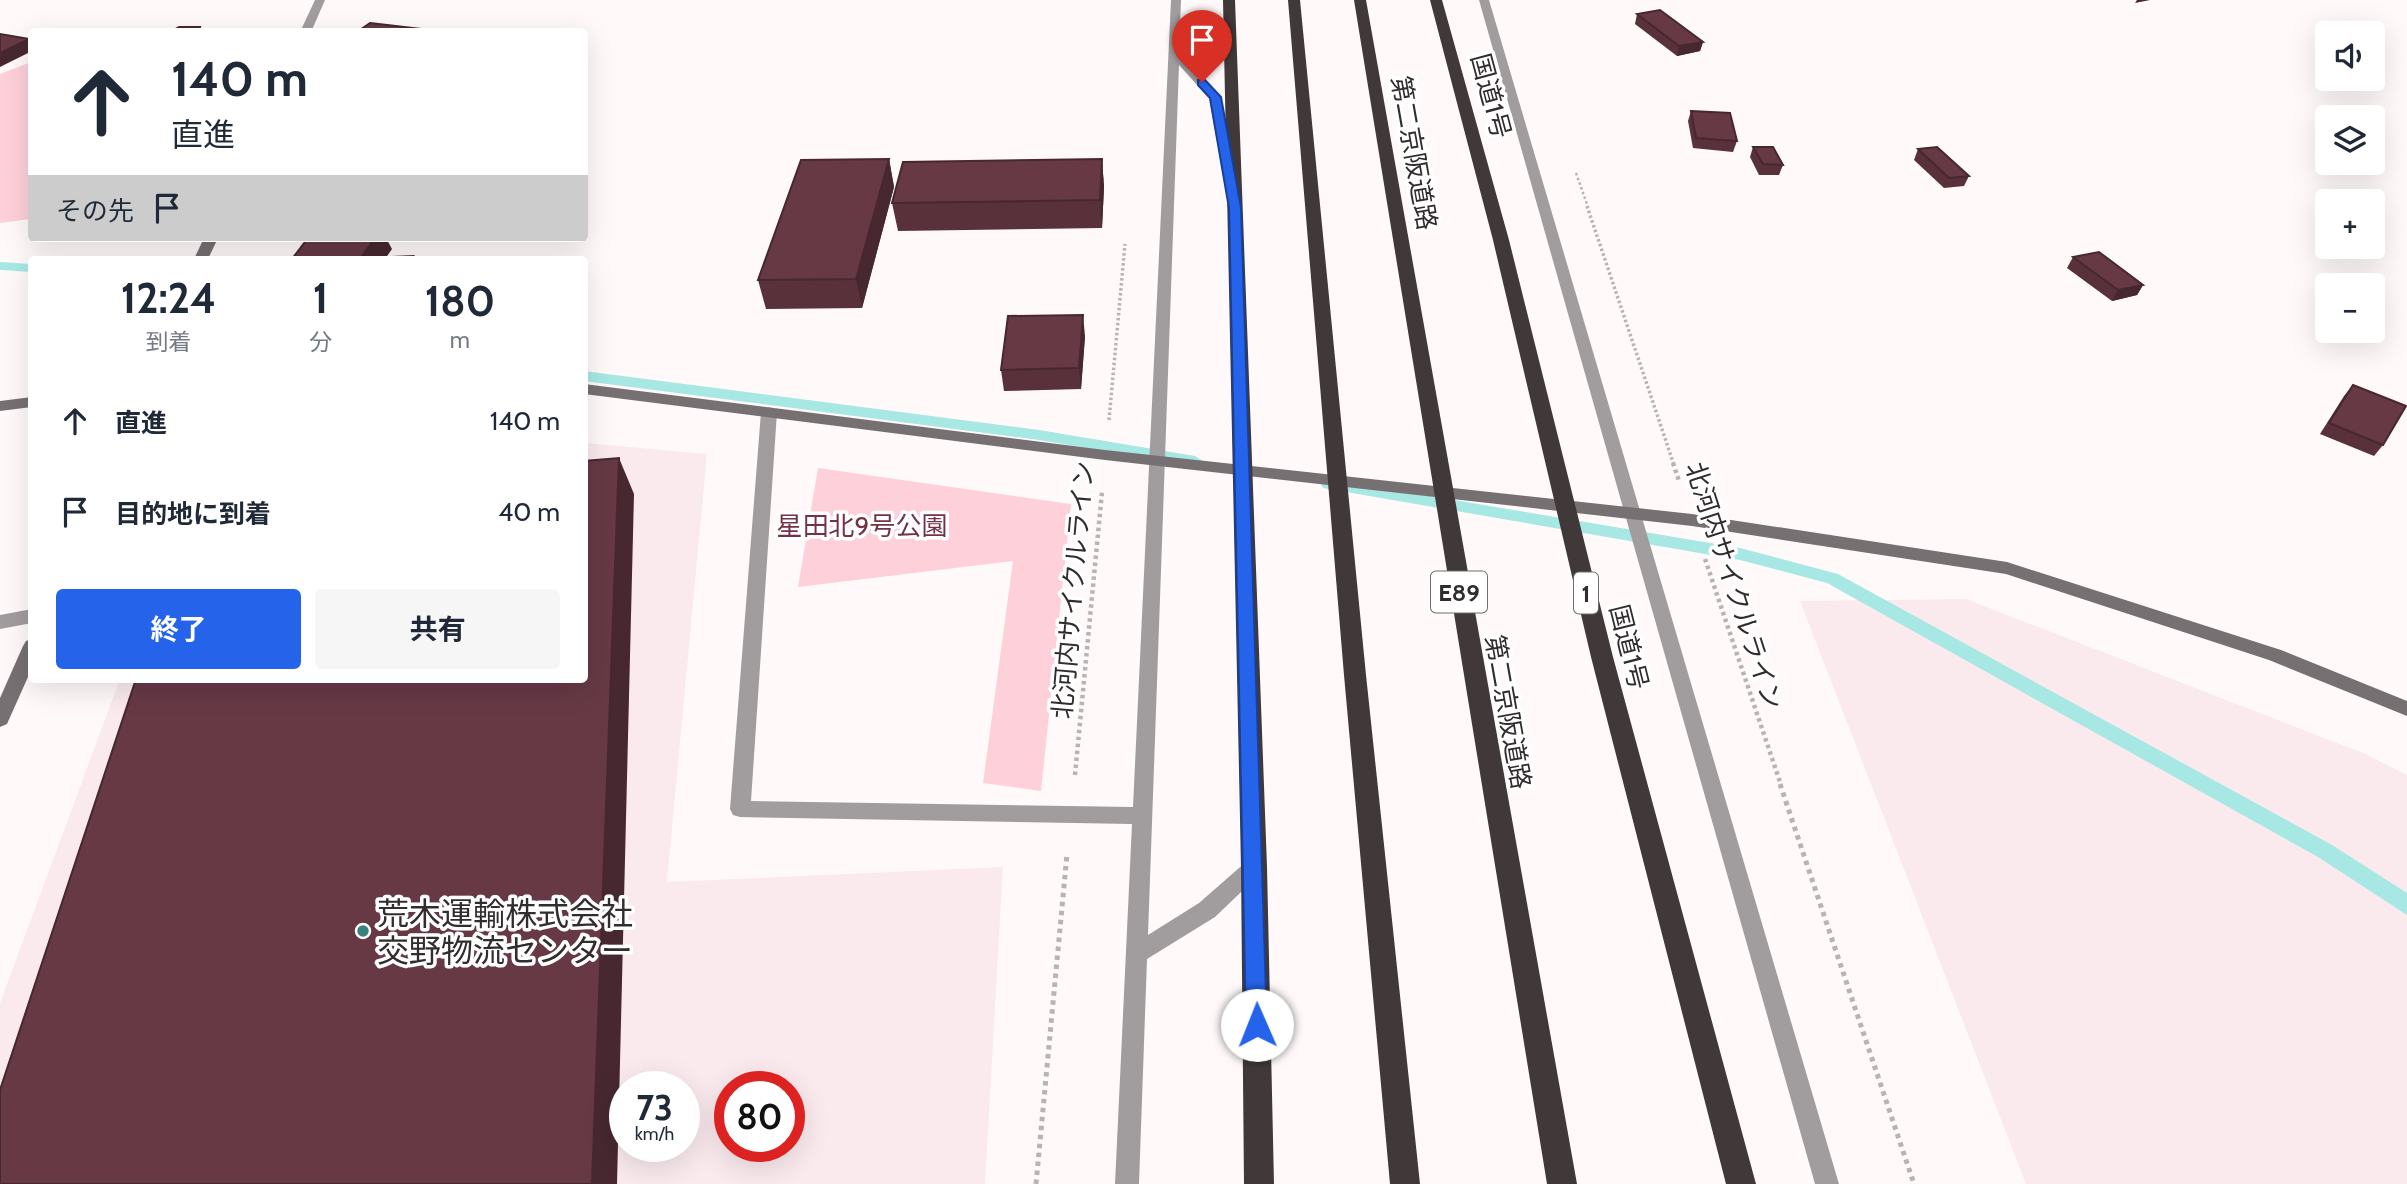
<!DOCTYPE html>
<html lang="ja">
<head>
<meta charset="utf-8">
<style>
  body { margin:0; font-family:Cabin,"Noto Sans JP",sans-serif; background:#f6f6f7; color:#1f2937; height:100vh; display:flex; flex-direction:column; font-size:26px; white-space:nowrap }
  * { box-sizing:border-box; margin:0 }
  p { font-size:23px; color:#747a83 }
  .icon { flex:none; width:38px; height:38px; fill:none; stroke:currentColor; stroke-width:2; stroke-linecap:round; stroke-linejoin:round }
  .map { position:relative; flex:1; overflow:hidden }
  .details { position:absolute; left:28px; top:256px; width:560px; height:427px; display:flex; flex-direction:column; background:#fff; border-radius:7px; box-shadow:0 7px 28px #0002 }
  .details>* { flex:none }
  .top-card { position:absolute; left:28px; top:28px; width:560px; height:214px; border-radius:7px; box-shadow:0 7px 28px #0002; background:#fff; color:#1f2937; overflow:hidden }
  .tools { position:absolute; left:2315px; top:21px; display:grid; gap:14px }
  .tools a { display:grid; place-items:center; width:70px; height:70px; border-radius:7px; background:#fff; box-shadow:0 7px 28px #0002; font-size:35px }
  .speed { position:absolute; left:609px; top:1071px; display:flex; gap:14px; font-size:35px; font-weight:700; text-align:center }
  .speed>* { display:grid; place-content:center; width:91px; height:91px; border-radius:50%; background:#fff; box-shadow:0 7px 28px #0002; line-height:1 }
  .speed small { font-size:18px; font-weight:400 }
  .speed .limit { border:10px solid #d22; background:#fff; color:#111 }
  .pin { position:absolute; display:grid; place-items:center; width:60px; height:60px; color:#fff; margin:-72px -30px; border-radius:50% 50% 50% 0; rotate:-45deg; box-shadow:0 0 7px #0007 }
  .pin .icon { rotate:45deg }
  .me { position:absolute; width:77px; margin:-38px; rotate:359deg; stroke-linejoin:round; filter:drop-shadow(0 0 5px #0008) }
  .turn { display:flex; align-items:center; gap:24px; height:147px; padding:0 28px; font-size:32px }
  .turn .icon { width:91px; height:91px; stroke-width:2.5 }
  .turn b { display:block; font-size:49px; line-height:60px }
  .then { display:flex; align-items:center; height:66px; padding:0 28px; background:#0003; gap:14px; font-size:26px }
  .eta { display:flex; justify-content:space-evenly; align-items:center; height:119px; text-align:center }
  .eta b { font-size:42px; font-weight:700; line-height:49px }
  .primary-button { display:flex; gap:14px; margin-top:auto; padding:14px 28px }
  .primary-button a { flex:1; height:80px; border-radius:7px; background:#2563eb; color:#fff; font-size:28px; font-weight:700; line-height:80px; text-align:center }
  .primary-button a+a { background:#f6f6f7; color:#1f2937 }
  ul { padding:0; list-style:none }
  li { display:flex; align-items:center; gap:21px; height:91px; padding:0 28px }
  li div { flex:1 }
  li b { display:block; font-size:26px }
  li em { font-style:normal }
  .map>svg:first-child { display:block }
  .built { fill:#faeaee; fill-rule:evenodd }
  .green { fill:#fed0da }
  .lines { fill:none; stroke-linecap:round; stroke-linejoin:round }
  .stream { fill:#a7e8e4; fill-rule:evenodd }
  .path-far3 { stroke:#b8b3b4; stroke-width:2.5; stroke-dasharray:2.5 2.5; stroke-linecap:butt }
  .path-far2 { stroke:#b8b3b4; stroke-width:3.5; stroke-dasharray:2.5 2.5; stroke-linecap:butt }
  .path-far1 { stroke:#b8b3b4; stroke-width:4.5; stroke-dasharray:3.5 3.5; stroke-linecap:butt }
  .path { stroke:#b8b3b4; stroke-width:5; stroke-dasharray:4.5 4.5; stroke-linecap:butt }
  .street { fill:#a19d9e; fill-rule:evenodd }
  .secondary { fill:#777072; fill-rule:evenodd }
  .highway { fill:#403839; fill-rule:evenodd }
  .wall { fill:#58313b }
  .shaded-wall { fill:#472830 }
  .building { fill:#663945; stroke:#472830; stroke-width:2 }
  .route { fill:#2563eb; stroke:#184099; stroke-width:2 }
  .poi-dot { fill:#39817e; stroke:#fff; stroke-width:2.5 }
  .labels { text-anchor:middle; dominant-baseline:central; stroke-width:7; stroke-linejoin:round; paint-order:stroke }
  .shield { fill:#fff; stroke:#6f6c6d; stroke-width:2 }
  .shield-label { font-size:24px; font-weight:bold; fill:#312d2e }
  .street-label { font-size:26px; fill:#312d2e; stroke:#fff }
  .park-label { font-size:26px; fill:#733246; stroke:#fff }
  .near-poi-label { font-size:32px; fill:#312d2e; stroke:#fff; text-anchor:start }
</style>
</head>
<body>
<div class="map">
<svg width="2407" height="1184" viewBox="0 0 2407 1184">
  <rect width="100%" height="100%" fill="#fff9fa"/>
  <g class="built">
    <path d="M585,443L707,454L667,882L1003,867L985,1184H0V1003L120,679H584ZM625,1087H684V1146H625ZM730,1087H789V1146H730Z"/>
    <path d="M1966,599L2363,753L2407,775V1184H2026L1800,601Z"/>
  </g>
  <g class="green">
    <path d="M31,62V219L0,223V74Z"/>
    <path d="M818,468L1071,504L1041,791L983,783L1013,561L798,587Z"/>
  </g>
  <g class="lines">
    <g class="stream">
      <path d="M0,262L32,264V272L0,270Z"/>
      <path d="M584,371L1039,430L1195,456L1203,461L1195,466L1039,440L584,381Z"/>
      <path d="M1329,479L1740,548L1838,574L2332,845L2407,893V915L2318,857L1827,583L1740,560L1323,488L1321,484L1323,480Z"/>
    </g>
    <path class="path-far3" d="M1576,173L1588,207"/>
    <g class="path-far2">
      <path d="M1587,206L1674,465"/>
      <path d="M1109,420L1125,244"/>
    </g>
    <g class="path-far1">
      <path d="M1673,463L1679,481"/>
      <path d="M1705,559L1781,785"/>
      <path d="M1075,775L1102,492"/>
    </g>
    <g class="path">
      <path d="M1780,784L1914,1184"/>
      <path d="M1036,1184L1067,854"/>
    </g>
    <g class="street">
      <path d="M315,0H325L311,32H300Z"/>
      <path d="M1171,0H1181L1179,52L1221,97L1236,181L1230,185L1224,181L1209,98L1179,65L1148,935L1199,903L1247,861L1254,858L1261,861L1264,867L1261,873L1215,917L1147,959L1139,1184H1115L1132,824L740,817L733,815L730,809L761,412L769,407L777,412L751,801L1133,807Z"/>
      <path d="M1479,0H1489L1839,1184H1815Z"/>
      <path d="M32,609V623L0,629V615Z"/>
    </g>
    <g class="secondary">
      <path d="M204,238H218L208,259H194Z"/>
      <path d="M584,384L1105,450L1692,514L2007,562L2281,650L2407,701V716L2269,660L2006,574L1692,526L1105,460L584,394Z"/>
      <path d="M32,397V407L0,411V401Z"/>
      <path d="M32,639V668L7,724L0,727V698L23,646L26,641Z"/>
    </g>
    <g class="highway">
      <path d="M1223,0H1235L1267,867L1274,1184H1244L1241,867Z"/>
      <path d="M1288,0H1300L1366,675L1420,1184H1390L1344,675Z"/>
      <path d="M1354,0H1366L1577,1184H1547Z"/>
      <path d="M1430,0H1442L1509,240L1613,657L1756,1184H1726L1591,657L1493,240Z"/>
    </g>
  </g>
  <g class="wall">
    <path d="M1637,14L1703,42L1700,51L1677,56L1635,24Z"/>
    <path d="M1691,111L1737,141L1733,152L1693,148L1688,121Z"/>
    <path d="M1753,147L1783,165L1779,175H1759L1750,157Z"/>
    <path d="M1918,149L1969,176L1964,186L1944,188L1914,160Z"/>
    <path d="M889,159L894,187L862,308L766,309L758,280Z"/>
    <path d="M1102,159L1104,187L1102,228L898,231L892,203Z"/>
    <path d="M2073,257L2143,285L2137,295L2112,301L2067,268Z"/>
    <path d="M1085,336L1081,389L1004,391L1001,370Z"/>
    <path d="M2353,385L2383,445L2374,456L2320,434L2344,396Z"/>
  </g>
  <g class="shaded-wall">
    <path d="M2137,0H2150L2135,3Z"/>
    <path d="M29,39L32,44V51L0,67V53Z"/>
    <path d="M1703,42L1700,51L1677,56L1679,46Z"/>
    <path d="M889,159L894,187L862,308L856,279Z"/>
    <path d="M1102,159L1104,187L1102,228L1100,200Z"/>
    <path d="M375,238H386L392,249L385,259H360Z"/>
    <path d="M2143,285L2137,295L2112,301L2118,290Z"/>
    <path d="M1083,315L1085,336L1081,389L1079,368Z"/>
    <path d="M619,458L634,494L617,1184H592Z"/>
  </g>
  <g class="building">
    <path d="M1660,10L1703,42L1679,46L1637,14Z"/>
    <path d="M370,23L430,30L428,32H357Z"/>
    <path d="M179,27H200L199,31L170,32Z"/>
    <path d="M0,34L29,39L0,53Z"/>
    <path d="M1691,111L1730,113L1737,141L1696,138Z"/>
    <path d="M1753,147H1773L1783,165L1763,164Z"/>
    <path d="M1937,147L1969,176L1949,178L1918,149Z"/>
    <path d="M889,159L856,279L758,280L801,160Z"/>
    <path d="M1102,159L1100,200L892,203L903,162Z"/>
    <path d="M308,238H375L360,259H292Z"/>
    <path d="M2099,252L2143,285L2118,290L2073,257Z"/>
    <path d="M413,256L411,259H391L392,257Z"/>
    <path d="M1083,315L1079,368L1001,370L1008,316Z"/>
    <path d="M2353,385L2406,406L2383,445L2329,423Z"/>
    <path d="M619,458L592,1184H0V1090L136,679H584V461Z"/>
  </g>
  <path class="route" d="M1198,80H1205L1221,97L1241,208L1267,1025L1264,1032L1257,1035L1250,1032L1246,1025L1229,208L1210,98L1198,85Z"/>
  <circle class="poi-dot" cx="363" cy="931" r="7"/>
  <g class="labels">
    <g class="shield">
      <rect x="1431" y="571.5" width="56" height="41" rx="5"/>
      <rect x="1574" y="572.5" width="24" height="41" rx="5"/>
    </g>
    <g class="shield-label">
      <text x="1459" y="592">E89</text>
      <text x="1586" y="593">1</text>
    </g>
    <g class="street-label">
      <text transform="translate(1491 96) rotate(75)">国道1号</text>
      <text transform="translate(1414 153) rotate(80)">第二京阪道路</text>
      <text transform="translate(1734 586) rotate(72)">北河内サイクルライン</text>
      <text transform="translate(1073 590) rotate(-85)">北河内サイクルライン</text>
      <text transform="translate(1629 647) rotate(76)">国道1号</text>
      <text transform="translate(1508 712) rotate(80)">第二京阪道路</text>
    </g>
    <g class="park-label">
      <text x="862" y="526">星田北9号公園</text>
    </g>
    <g class="near-poi-label">
      <text x="377" y="913">荒木運輸株式会社<tspan x="377" dy="37">交野物流センター</tspan></text>
    </g>
  </g>
</svg>
<div class="tools">
<a><svg class="icon" aria-label="sound" viewBox="0 0 24 24"><path d="M4 9h4l5-4v14l-5-4H4zM17 9q2 3 0 6"/></svg></a>
<a><svg class="icon" aria-label="layers" viewBox="0 0 24 24"><path d="M12 4l9 5-9 5-9-5zM3 14l9 5 9-5"/></svg></a>
<a>+</a>
<a>−</a>
</div>
<div class="speed"><div>73<small>km/h</small></div><div class="limit">80</div></div>
<div class="pin" style="left:1202px;top:82px;background:#d93025"><svg class="icon" aria-label="arrive" viewBox="0 0 24 24"><path d="M6 21V4h12l-3 4 3 4H6"/></svg></div>
<svg class="me" style="left:1257px;top:1025px" viewBox="-20 -20 40 40"><circle r="19" fill="#fff"/><path d="M0-13L10 11 0 6-10 11z" fill="#2563eb"/></svg>
<div class="top-card">
<div class="turn"><svg class="icon" aria-label="ahead" viewBox="0 0 24 24"><path d="M12 20V5M6 11l6-6 6 6"/></svg><div><b>140 m</b>直進</div></div>
<div class="then">その先<svg class="icon" aria-label="arrive" viewBox="0 0 24 24"><path d="M6 21V4h12l-3 4 3 4H6"/></svg></div>
</div>
<section class="details">
<div class="eta">
<div><b>12:24</b><p>到着</p></div>
<div><b>1</b><p>分</p></div>
<div><b>180</b><p>m</p></div>
</div>
<ul>
<li><svg class="icon" aria-label="ahead" viewBox="0 0 24 24"><path d="M12 20V5M6 11l6-6 6 6"/></svg><div><b>直進</b></div><em>140 m</em></li>
<li><svg class="icon" aria-label="arrive" viewBox="0 0 24 24"><path d="M6 21V4h12l-3 4 3 4H6"/></svg><div><b>目的地に到着</b></div><em>40 m</em></li>
</ul>
<div class="primary-button"><a>終了</a><a>共有</a></div>
</section>
</div>
</body>
</html>
